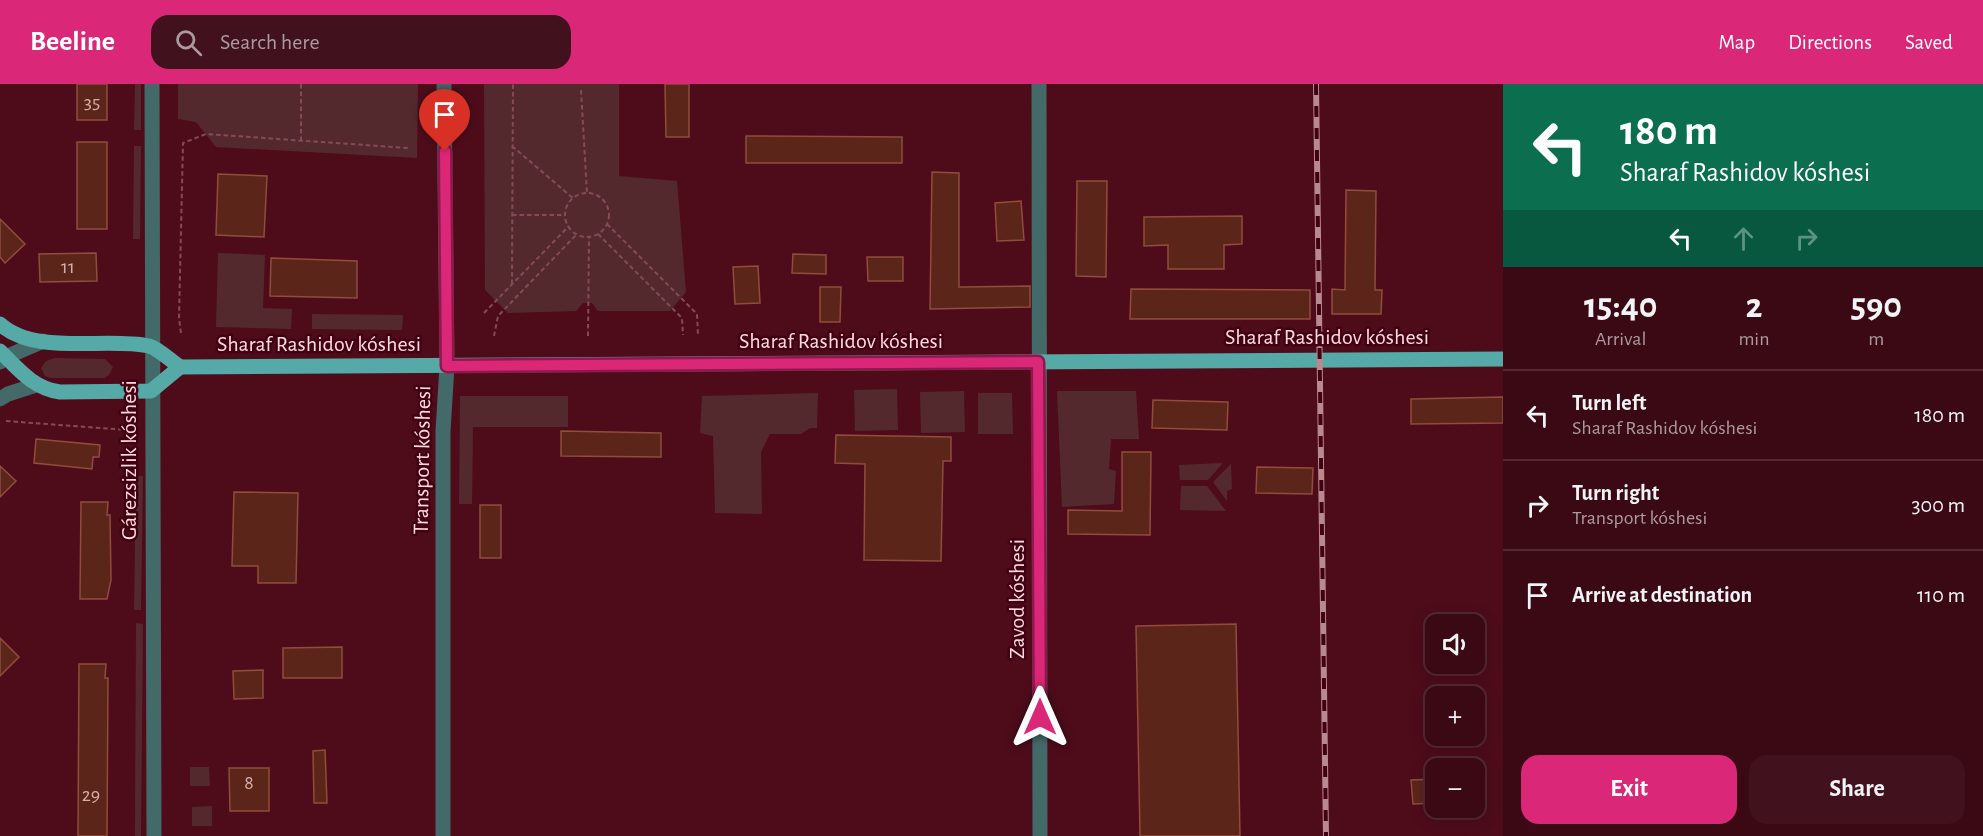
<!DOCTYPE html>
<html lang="en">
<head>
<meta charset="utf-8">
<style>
  body { margin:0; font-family:"Alegreya Sans",sans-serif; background:#41121d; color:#f1f3f6; height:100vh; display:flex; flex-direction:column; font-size:22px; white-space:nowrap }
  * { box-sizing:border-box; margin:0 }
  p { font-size:20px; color:#ab9aa0 }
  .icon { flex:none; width:33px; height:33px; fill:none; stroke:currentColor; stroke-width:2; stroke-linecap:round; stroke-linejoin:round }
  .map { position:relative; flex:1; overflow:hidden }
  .panel { display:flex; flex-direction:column; background:#3a0914; width:480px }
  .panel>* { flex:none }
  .guide { background:#0b6e4f; color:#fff; overflow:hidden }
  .controls { position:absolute; left:1425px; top:530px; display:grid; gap:12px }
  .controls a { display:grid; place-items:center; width:60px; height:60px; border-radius:12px; background:#3a0914; box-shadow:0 3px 15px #0003,0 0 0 2px #542a34; font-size:30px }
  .pin { position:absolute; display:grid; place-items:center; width:51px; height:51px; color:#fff; margin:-62px -26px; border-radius:50% 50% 50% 0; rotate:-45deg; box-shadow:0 0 6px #0007 }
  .pin .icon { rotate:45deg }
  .me { position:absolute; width:66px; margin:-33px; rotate:0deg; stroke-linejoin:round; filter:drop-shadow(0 0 4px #0008) }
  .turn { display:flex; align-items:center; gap:21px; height:126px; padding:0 18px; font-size:27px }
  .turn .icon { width:78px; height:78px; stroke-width:2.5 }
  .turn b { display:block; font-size:42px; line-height:51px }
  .lanes { display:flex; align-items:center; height:57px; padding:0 18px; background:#0003; justify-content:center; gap:30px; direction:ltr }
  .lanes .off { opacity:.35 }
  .eta { display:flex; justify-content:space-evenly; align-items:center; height:102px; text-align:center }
  .eta b { font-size:36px; font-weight:700; line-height:42px }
  .button { display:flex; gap:12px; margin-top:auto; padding:12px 18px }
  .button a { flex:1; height:69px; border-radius:18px; background:#db2777; color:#fff; font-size:24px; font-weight:700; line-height:69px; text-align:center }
  .button a+a { background:#41121d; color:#f1f3f6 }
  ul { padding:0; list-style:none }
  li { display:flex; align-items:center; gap:18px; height:90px; padding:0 18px; border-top:2px solid #542a34 }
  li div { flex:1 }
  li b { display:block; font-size:22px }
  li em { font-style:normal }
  header { display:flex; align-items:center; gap:36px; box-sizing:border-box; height:84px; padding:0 30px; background:#db2777; color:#fff }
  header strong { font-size:28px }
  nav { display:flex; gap:33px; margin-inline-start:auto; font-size:21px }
  .search { width:420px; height:54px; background:#41121d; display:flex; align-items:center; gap:15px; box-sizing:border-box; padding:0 21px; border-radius:18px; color:#ab9aa0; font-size:22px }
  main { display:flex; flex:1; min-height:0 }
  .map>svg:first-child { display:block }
  .green { fill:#54292e }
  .building { fill:#5c251a; stroke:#904c3d; stroke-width:1.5 }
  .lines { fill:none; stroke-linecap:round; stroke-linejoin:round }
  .path { stroke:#844b57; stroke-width:2; stroke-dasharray:4.5 3; stroke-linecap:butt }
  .minor { stroke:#436968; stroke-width:15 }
  .major { stroke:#55a9a6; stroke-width:15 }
  .rail-casing { stroke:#b98991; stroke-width:6 }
  .rail { stroke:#420012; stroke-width:4; stroke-dasharray:11; stroke-linecap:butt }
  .route-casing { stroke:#8e194d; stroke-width:15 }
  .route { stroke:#db2777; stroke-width:10 }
  .labels { text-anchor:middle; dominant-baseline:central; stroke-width:5; stroke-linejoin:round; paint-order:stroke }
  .number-label { font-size:20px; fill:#d6aead }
  .street-label { font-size:22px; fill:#fedbde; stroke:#420012 }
</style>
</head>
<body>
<header>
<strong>Beeline</strong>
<div class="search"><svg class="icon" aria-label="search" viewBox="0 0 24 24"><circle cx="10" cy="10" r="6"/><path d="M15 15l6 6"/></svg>Search here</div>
<nav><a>Map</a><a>Directions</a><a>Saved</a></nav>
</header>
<main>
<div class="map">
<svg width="1503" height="752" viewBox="0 0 1503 752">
  <rect width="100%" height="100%" fill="#4e0c1b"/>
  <g class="green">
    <path d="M135,0H141V46H134Z"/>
    <path d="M178,0H418L417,74L216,63L196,38L178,35Z"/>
    <path d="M484,0H619V92L677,97L686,208L670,227H598L592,219H583L576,227L508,229L485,206Z"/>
    <path d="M134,62H141L140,155H133Z"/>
    <path d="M218,169L265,171L263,224L292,225L291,245L216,243Z"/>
    <path d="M312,230L403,231L402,246L312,245Z"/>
    <path d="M55,274L105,275L113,283L109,291L104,294H51L45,292L41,284L46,277Z"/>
    <path d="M897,305L898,346L855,347L854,306Z"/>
    <path d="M964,307L965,348L921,349L920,308Z"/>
    <path d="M1057,307H1136L1139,355H1111L1109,385L1116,387L1114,420L1062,423Z"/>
    <path d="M818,309L817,344H810L801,350H770L761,368L762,430L715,429L713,352L700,349L702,312Z"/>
    <path d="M978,309H1012L1013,350H978Z"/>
    <path d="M460,312H568V343H473L472,420H459Z"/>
    <path d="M1223,379L1208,396H1180L1179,381Z"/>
    <path d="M1231,380L1232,405L1227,407V417L1213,398Z"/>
    <path d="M136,392H143L141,526H134Z"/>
    <path d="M1181,402H1207L1226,427L1180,426Z"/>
    <path d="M136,539L143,540L141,752H135Z"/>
    <path d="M190,683H209L210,702H190Z"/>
    <path d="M212,722V742H192V723Z"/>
  </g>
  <g class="building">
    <rect x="77" y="0" width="30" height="36"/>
    <path d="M665,0H689V53H666Z"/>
    <path d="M746,52L902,53V79H746Z"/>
    <rect x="77" y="58" width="30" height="87"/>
    <path d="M932,88L959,89V203L1030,202V223L930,225Z"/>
    <path d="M218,90L267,92L264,153L216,151Z"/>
    <path d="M1077,97H1107L1106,193L1076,192Z"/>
    <path d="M1346,106L1376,107L1375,206H1382L1381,230H1332V205L1345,206Z"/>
    <path d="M1021,117L1024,156L997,157L995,119Z"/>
    <path d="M1242,132V160L1224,161V185H1168V161L1144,162V133Z"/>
    <path d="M0,135L25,160L5,179L0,173Z"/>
    <path d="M96,169L97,197L40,198L39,170Z"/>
    <path d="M793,170L826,171V190L792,189Z"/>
    <path d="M867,173H903V197H868Z"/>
    <path d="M271,174L357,177V214L270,212Z"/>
    <path d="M758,182L760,219L735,220L733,183Z"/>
    <path d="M820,203H841L840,238H820Z"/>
    <path d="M1131,205L1310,206V235H1130Z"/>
    <path d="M1503,313V339L1411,340V315Z"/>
    <path d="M1153,316L1228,318L1227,346L1152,344Z"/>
    <path d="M561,347L661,349V373L561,372Z"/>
    <path d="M836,351L951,353V377H943L941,477L864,476L865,380L835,379Z"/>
    <path d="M36,355L100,361L99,373H93L92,385L34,379Z"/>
    <path d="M1122,368H1151L1150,451L1068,450V426L1122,427Z"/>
    <path d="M0,382L16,397L0,413Z"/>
    <path d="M1257,383L1313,384L1312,410L1256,409Z"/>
    <path d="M234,408L298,409L296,499H258V482H232Z"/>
    <path d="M81,418H108L107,431H110L111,496L107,515H80Z"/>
    <rect x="480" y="421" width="21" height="53"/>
    <path d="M1236,540L1240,752H1140L1136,542Z"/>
    <path d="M0,554L19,573L0,592Z"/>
    <path d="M342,563V594H283V564Z"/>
    <path d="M79,580H106L105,594H108L107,752H78Z"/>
    <path d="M263,586V614L234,615L233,587Z"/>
    <path d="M325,666L327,719H314L313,667Z"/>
    <path d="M229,684H269V727H230Z"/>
    <path d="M1436,695V719L1413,720L1411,696Z"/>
  </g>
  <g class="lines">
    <g class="path">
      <path d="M581,6L587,109"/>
      <path d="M301,57V0"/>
      <path d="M512,62L574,115"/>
      <circle cx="587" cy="131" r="22"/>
      <path d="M512,131H566"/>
      <path d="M607,140L697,230L698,251"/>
      <path d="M598,150L682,234L683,251"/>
      <path d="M512,200L513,0"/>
      <path d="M484,229L569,142"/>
      <path d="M181,249L179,234L183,59L206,50L408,64"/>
      <path d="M494,252L498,232L577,150"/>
      <path d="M588,252L589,153"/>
      <path d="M6,337L127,346"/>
    </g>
    <g class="minor">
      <path d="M152,0L154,752"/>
      <path d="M1039,0L1040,752"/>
      <path d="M0,278L6,273L43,257"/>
      <path d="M0,315L8,310L36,301"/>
      <path d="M443,752V347L447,282L444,0"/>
    </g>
    <g class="major">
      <path d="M0,240C35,272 105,253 149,262C159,265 171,277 180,283"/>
      <path d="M0,267C18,285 34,305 60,308L151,307L180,283"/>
      <path d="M180,283L1503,275"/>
    </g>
    <defs>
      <path id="rail" d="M1316,0L1326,752"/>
    </defs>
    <use href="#rail" class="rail-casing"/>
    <use href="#rail" class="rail"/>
  </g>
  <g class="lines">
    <defs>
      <path id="route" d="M445,67L447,282L1038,278L1040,633"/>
    </defs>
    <use href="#route" class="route-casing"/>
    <use href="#route" class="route"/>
  </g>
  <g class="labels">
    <g class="number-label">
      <text x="92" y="18">35</text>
      <text x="68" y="183">11</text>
      <text x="249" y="699">8</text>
      <text x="91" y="711">29</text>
    </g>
    <g class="street-label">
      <text x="1327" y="253">Sharaf Rashidov kóshesi</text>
      <text x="841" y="257">Sharaf Rashidov kóshesi</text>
      <text x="319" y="260">Sharaf Rashidov kóshesi</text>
      <text transform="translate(129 376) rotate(-90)">Gárezsizlik kóshesi</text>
      <text transform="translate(422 376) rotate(-89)">Transport kóshesi</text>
      <text transform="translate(1017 515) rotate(-90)">Zavod kóshesi</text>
    </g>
  </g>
</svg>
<div class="controls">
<a><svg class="icon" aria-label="sound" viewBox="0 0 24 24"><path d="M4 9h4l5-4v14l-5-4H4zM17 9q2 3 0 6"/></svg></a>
<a>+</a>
<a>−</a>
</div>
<div class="pin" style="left:445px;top:67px;background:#d93025"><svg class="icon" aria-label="arrive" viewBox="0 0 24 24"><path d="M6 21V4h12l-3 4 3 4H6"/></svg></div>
<svg class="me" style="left:1040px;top:633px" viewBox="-20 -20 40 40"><path d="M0-17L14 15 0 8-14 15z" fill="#db2777" stroke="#fff" stroke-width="4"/></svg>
</div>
<section class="panel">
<div class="guide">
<div class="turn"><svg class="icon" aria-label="left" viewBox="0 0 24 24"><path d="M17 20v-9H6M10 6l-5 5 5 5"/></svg><div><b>180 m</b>Sharaf Rashidov kóshesi</div></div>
<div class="lanes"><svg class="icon" aria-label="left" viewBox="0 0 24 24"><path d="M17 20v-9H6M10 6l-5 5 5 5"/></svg><svg class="icon off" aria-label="ahead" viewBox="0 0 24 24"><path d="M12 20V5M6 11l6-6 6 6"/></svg><svg class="icon off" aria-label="right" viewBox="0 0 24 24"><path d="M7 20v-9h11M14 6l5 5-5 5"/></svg></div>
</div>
<div class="eta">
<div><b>15:40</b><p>Arrival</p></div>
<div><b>2</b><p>min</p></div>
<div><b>590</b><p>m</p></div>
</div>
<ul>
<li><svg class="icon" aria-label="left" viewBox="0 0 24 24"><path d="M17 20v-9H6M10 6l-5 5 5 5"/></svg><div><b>Turn left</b><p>Sharaf Rashidov kóshesi</p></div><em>180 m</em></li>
<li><svg class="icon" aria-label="right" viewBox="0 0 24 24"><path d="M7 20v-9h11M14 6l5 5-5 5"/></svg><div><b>Turn right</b><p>Transport kóshesi</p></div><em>300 m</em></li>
<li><svg class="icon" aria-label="arrive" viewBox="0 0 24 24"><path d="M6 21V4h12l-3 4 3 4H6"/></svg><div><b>Arrive at destination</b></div><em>110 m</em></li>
</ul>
<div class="button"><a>Exit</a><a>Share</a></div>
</section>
</main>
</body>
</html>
